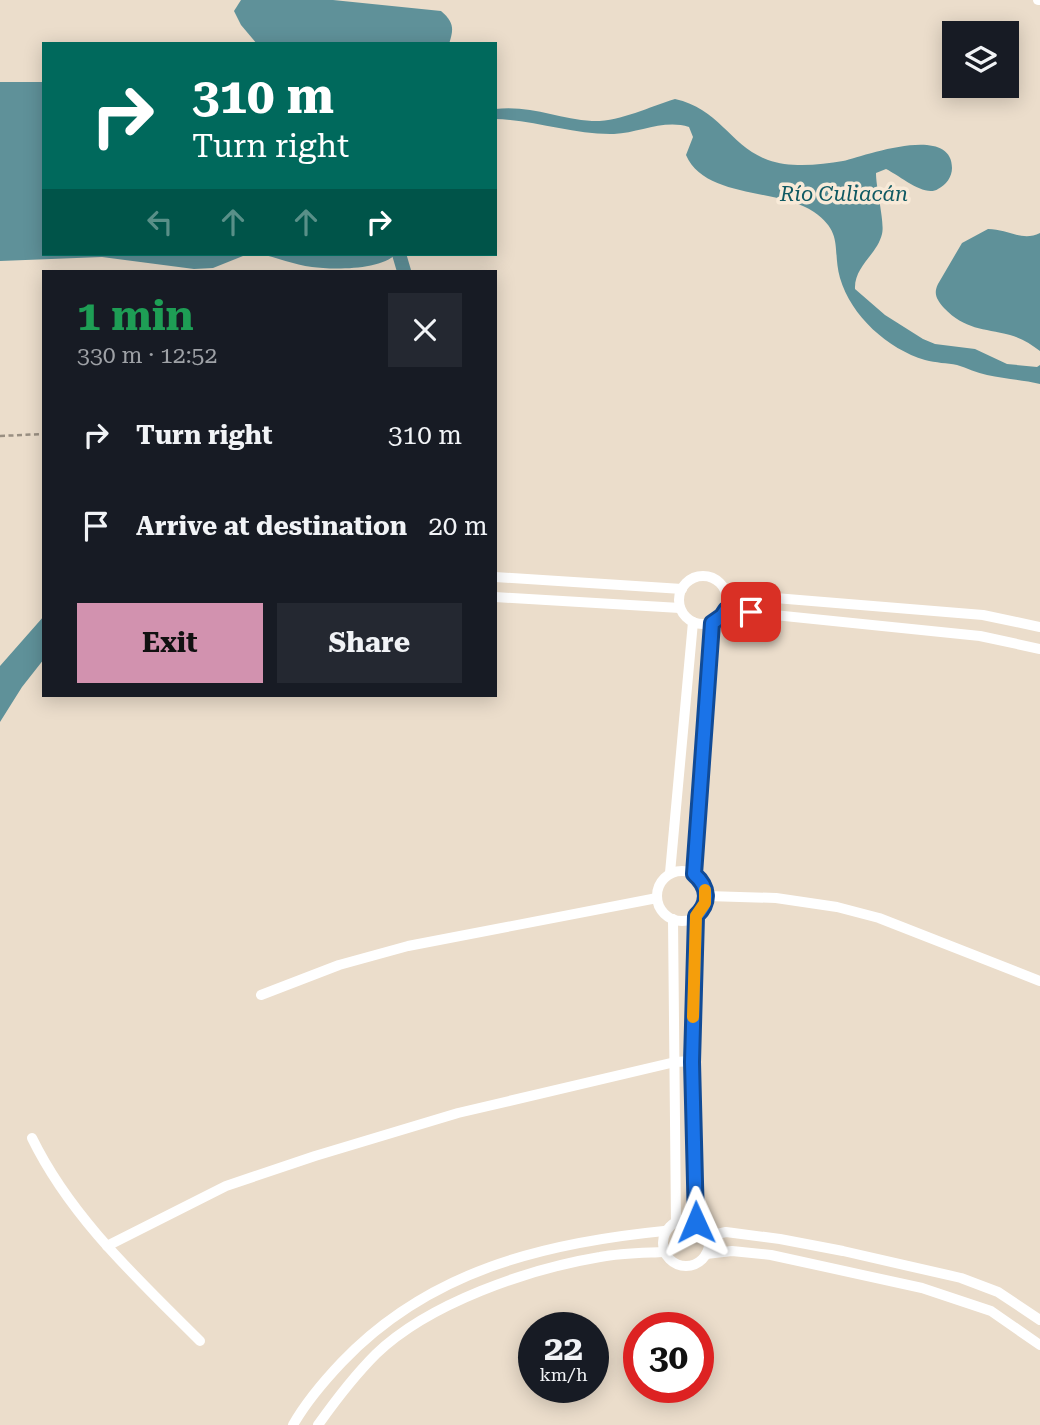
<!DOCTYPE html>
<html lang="en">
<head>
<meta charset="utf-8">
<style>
  body { margin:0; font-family:"Roboto Serif",serif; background:#242831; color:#f1f3f6; height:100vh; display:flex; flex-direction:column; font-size:26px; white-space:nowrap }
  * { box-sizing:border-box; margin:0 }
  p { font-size:23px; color:#9ea1a6 }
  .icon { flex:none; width:38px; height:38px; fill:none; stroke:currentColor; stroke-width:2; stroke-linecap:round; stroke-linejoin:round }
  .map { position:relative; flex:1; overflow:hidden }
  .panel { position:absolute; left:42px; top:270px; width:455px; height:427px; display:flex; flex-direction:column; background:#171b24; border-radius:0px; box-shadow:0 4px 18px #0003 }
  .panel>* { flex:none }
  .guide { position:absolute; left:42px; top:42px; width:455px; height:214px; border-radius:0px; box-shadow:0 4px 18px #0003; background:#00695c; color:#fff; overflow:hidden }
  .tools { position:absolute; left:942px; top:21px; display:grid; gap:14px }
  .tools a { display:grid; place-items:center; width:77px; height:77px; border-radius:0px; background:#171b24; box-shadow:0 4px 18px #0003; font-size:35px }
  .speed { position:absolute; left:518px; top:1312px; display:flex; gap:14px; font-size:35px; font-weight:700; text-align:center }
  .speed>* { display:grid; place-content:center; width:91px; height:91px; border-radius:50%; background:#171b24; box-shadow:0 4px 18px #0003; line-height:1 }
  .speed small { font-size:18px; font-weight:400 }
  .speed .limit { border:10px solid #d22; background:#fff; color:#111 }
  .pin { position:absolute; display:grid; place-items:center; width:60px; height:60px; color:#fff; margin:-30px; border-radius:14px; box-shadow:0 4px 10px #0006 }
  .me { position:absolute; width:77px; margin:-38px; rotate:359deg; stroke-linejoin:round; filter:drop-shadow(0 0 5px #0008) }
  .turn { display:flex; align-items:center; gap:24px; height:147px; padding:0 35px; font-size:32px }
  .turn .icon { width:91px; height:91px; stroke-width:2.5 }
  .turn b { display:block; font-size:49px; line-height:60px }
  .lanes { display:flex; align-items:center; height:66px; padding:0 35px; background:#0003; justify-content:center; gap:35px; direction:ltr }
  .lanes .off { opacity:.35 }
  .round { display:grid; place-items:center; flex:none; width:74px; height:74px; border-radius:0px; background:#242831 }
  .headline { display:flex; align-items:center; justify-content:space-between; height:119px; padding:0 35px }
  h1 { font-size:42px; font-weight:700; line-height:52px; color:#1e9e55 }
  .cta { display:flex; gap:14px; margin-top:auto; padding:14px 35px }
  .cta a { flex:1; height:80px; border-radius:0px; background:#d292af; color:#111; font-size:28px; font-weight:700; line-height:80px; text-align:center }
  .cta a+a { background:#242831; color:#f1f3f6 }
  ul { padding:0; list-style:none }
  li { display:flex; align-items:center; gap:21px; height:91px; padding:0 35px }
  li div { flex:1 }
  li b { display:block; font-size:26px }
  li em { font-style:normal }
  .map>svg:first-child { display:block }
  .water { fill:#5f9199 }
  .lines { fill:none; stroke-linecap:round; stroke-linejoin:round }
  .canal { stroke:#5f9199; stroke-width:14 }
  .path { stroke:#998f82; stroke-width:2.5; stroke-dasharray:5 3.5; stroke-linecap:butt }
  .minor { stroke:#fff; stroke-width:10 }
  .route-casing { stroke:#114b97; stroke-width:18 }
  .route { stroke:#1a73e8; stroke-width:12 }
  .slow { stroke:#f59e0b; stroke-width:12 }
  .labels { text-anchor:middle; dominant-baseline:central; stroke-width:7; stroke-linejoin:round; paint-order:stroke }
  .water-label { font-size:21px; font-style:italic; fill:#0f5962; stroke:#f8ead8 }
</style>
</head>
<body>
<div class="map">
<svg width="1040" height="1425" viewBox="0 0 1040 1425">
  <rect width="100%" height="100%" fill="#ebddcb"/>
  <g class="water">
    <path d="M241,0H333L441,11C454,22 454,29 449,44H257L241,25L234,11Z"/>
    <path d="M0,82H44V254H248L213,268L194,269L102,257L0,261Z"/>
    <path d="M675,99C720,109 730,146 768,160C790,168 820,165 843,161C864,156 952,123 952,168C952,177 946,185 938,189C925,198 899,175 886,169L876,173C876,189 885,223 882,234C877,255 854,266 855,289L885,315L923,339L935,344L975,349L1007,364L1037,367L1040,365V384C1023,380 1005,379 987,375C977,373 967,368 957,365C947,363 936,363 925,360C888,349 851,316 840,278C832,249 844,233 814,212C779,188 705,199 686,155L693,137L689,127C664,119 639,133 614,134C574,135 535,120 495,119V109C532,105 558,119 592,121C620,122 648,107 675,99Z"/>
    <path d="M988,229C1008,229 1022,242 1040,233V351C1031,344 1021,338 1010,335C983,328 965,330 944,308C937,300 933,294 938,284L962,243Z"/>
    <path d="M259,254H396C381,270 333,270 312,267C294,265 277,257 259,254Z"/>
    <path d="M44,616V659L22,687L0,722V666Z"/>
  </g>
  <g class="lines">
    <path class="canal" d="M399,254L404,271"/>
    <path class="path" d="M0,436L44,434"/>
    <g class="minor">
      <path d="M1038,0H1040"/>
      <circle cx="703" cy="600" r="24"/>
      <path d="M495,577L682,589"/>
      <path d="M726,591L775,598L983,615L1040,627"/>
      <path d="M495,597L680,608"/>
      <path d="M726,610L980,636L1040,649"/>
      <circle cx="682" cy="896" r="25"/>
      <path d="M670,873L693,622"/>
      <path d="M694,874L712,623"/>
      <path d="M707,896L776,898L837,907L879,918L1040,981"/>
      <path d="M696,916L692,1061L697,1222"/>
      <path d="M673,919L676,1222"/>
      <path d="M261,995L339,965L408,946L657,898"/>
      <path d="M32,1138C71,1218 138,1279 200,1341"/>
      <circle cx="686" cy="1243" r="23"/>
      <path d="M708,1236L726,1232L780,1239L843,1251L961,1278L998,1292L1040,1320"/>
      <path d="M107,1246L226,1186L315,1156L458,1113L675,1062L692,1061"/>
      <path d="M706,1254L732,1251L771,1255L922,1288L991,1311L1040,1345"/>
      <path d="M293,1425C306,1402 324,1381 342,1362C429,1271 543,1243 664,1231"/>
      <path d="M318,1425C335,1401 355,1375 376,1354C429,1303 528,1269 600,1257C621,1253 643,1253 664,1252"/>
    </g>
  </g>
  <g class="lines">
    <defs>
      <path id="route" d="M696,1222L692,1062L696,916C710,903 709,887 694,874L712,623L722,616L726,610L751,612"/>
    </defs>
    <use href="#route" class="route-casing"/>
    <use href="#route" class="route"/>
    <path class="slow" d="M693,1017L696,916L705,903V890"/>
  </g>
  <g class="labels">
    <g class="water-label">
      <text x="844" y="194">Río Culiacán</text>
    </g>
  </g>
</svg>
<div class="tools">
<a><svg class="icon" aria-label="layers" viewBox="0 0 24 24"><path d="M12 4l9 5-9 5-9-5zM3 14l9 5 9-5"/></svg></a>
</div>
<div class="speed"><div>22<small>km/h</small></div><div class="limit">30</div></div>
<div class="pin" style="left:751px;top:612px;background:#d93025"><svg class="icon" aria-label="arrive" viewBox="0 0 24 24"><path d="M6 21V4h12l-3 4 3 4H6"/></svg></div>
<svg class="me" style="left:696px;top:1222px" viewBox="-20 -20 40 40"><path d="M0-17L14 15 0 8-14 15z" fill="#1a73e8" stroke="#fff" stroke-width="4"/></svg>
<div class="guide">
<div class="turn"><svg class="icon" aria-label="right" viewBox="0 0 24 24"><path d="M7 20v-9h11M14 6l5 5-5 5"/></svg><div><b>310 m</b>Turn right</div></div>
<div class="lanes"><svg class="icon off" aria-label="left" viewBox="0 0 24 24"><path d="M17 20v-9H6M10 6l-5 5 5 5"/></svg><svg class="icon off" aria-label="ahead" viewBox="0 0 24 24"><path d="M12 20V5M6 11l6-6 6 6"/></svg><svg class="icon off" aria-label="ahead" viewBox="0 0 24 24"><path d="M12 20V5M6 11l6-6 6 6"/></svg><svg class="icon" aria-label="right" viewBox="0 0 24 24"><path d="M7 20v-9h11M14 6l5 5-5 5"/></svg></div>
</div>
<section class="panel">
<div class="headline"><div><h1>1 min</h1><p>330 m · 12:52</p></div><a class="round"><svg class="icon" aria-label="close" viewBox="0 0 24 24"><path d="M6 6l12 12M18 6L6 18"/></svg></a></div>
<ul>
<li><svg class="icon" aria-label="right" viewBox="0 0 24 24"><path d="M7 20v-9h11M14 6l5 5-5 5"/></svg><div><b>Turn right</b></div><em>310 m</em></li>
<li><svg class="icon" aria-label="arrive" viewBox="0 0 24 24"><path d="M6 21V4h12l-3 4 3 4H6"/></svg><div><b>Arrive at destination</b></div><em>20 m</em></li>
</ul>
<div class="cta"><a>Exit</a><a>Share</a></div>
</section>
</div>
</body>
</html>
